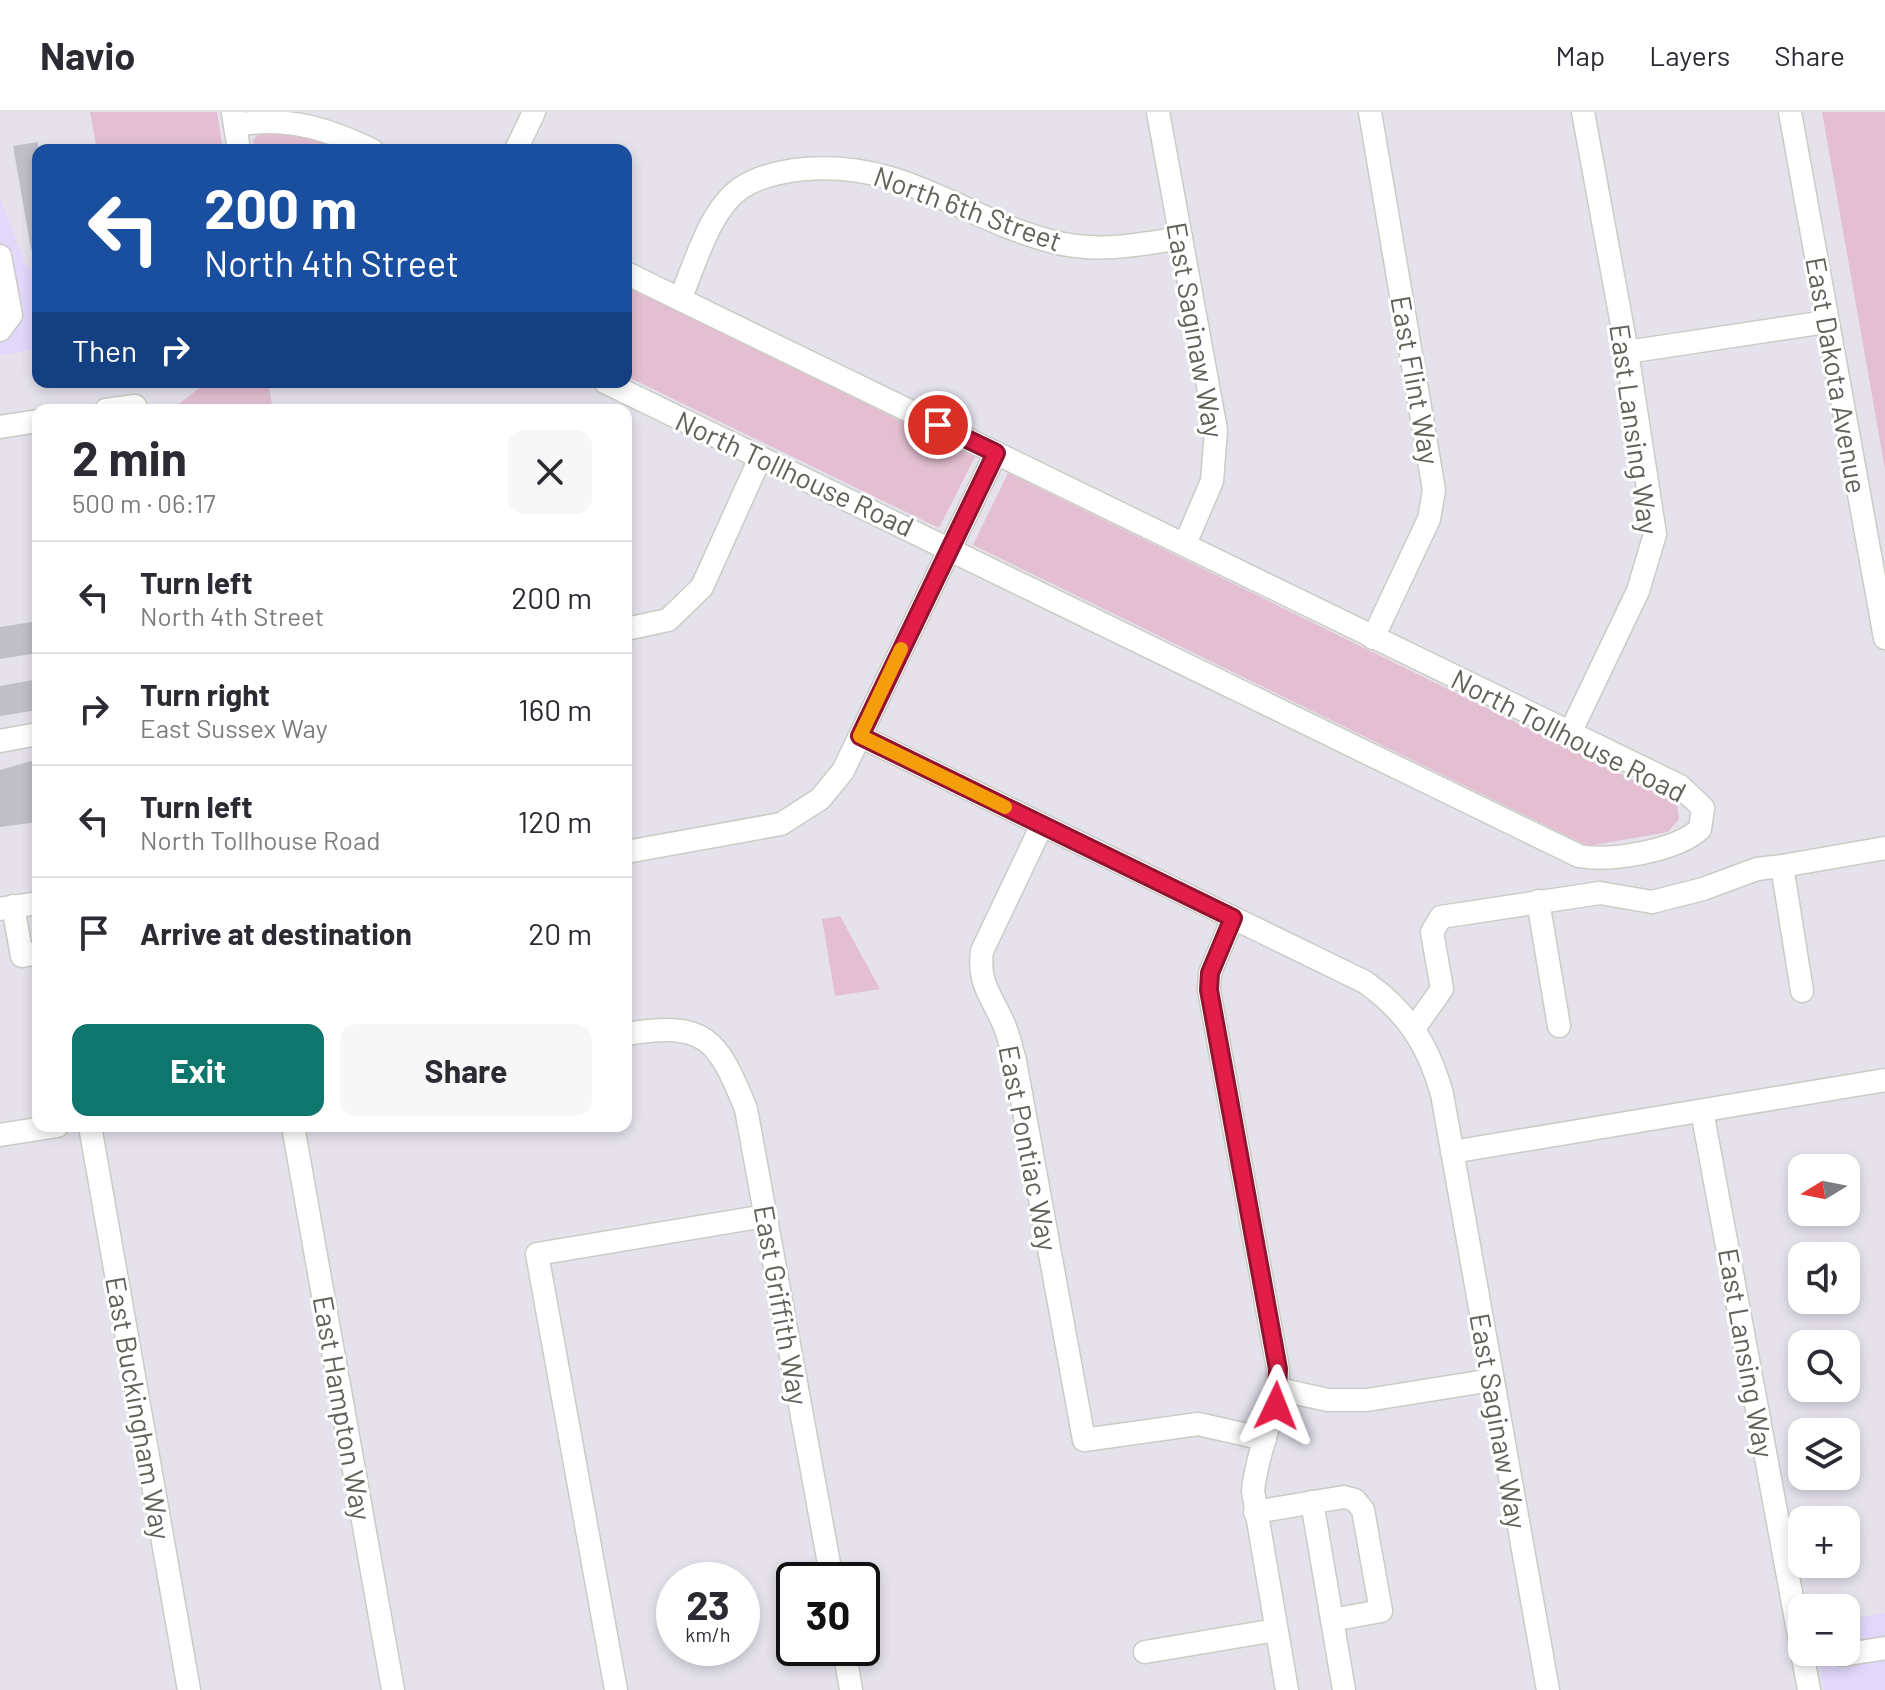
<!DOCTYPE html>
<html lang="en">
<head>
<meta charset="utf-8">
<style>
  body { margin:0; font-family:Barlow,sans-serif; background:#f7f7f7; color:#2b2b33; height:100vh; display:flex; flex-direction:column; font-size:30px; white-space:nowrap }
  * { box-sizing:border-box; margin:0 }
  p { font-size:26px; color:#7c7c81 }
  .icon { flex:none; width:44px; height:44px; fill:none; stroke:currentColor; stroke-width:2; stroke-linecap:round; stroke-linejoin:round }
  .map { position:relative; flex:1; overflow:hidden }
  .details { position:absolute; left:32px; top:292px; width:600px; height:728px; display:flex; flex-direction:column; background:#fff; border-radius:16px; box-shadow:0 4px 12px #0003 }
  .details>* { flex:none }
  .guide { position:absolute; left:32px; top:32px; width:600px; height:244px; border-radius:16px; box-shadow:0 4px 12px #0003; background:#1a4fa0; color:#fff; overflow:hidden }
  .needle { width:52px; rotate:260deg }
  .buttons { position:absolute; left:1788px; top:1042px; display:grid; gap:16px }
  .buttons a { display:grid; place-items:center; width:72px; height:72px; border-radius:16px; background:#fff; box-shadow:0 4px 12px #0003; font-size:40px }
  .speed { position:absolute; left:656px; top:1450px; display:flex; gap:16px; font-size:40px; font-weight:700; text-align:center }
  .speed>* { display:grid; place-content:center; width:104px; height:104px; border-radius:50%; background:#fff; box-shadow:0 4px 12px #0003; line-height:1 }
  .speed small { font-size:20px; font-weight:400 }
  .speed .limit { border:4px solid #111; border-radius:12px; background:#fff; color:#111 }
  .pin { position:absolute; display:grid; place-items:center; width:68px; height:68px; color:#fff; margin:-34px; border:4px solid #fff; border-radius:50%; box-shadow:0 2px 8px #0007 }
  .me { position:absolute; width:88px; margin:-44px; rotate:2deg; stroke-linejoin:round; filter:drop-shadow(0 0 6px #0008) }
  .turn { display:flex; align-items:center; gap:28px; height:168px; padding:0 40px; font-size:36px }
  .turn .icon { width:104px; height:104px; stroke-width:2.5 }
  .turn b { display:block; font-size:56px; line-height:68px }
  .then { display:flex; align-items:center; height:76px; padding:0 40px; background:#0003; gap:16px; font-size:30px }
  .round { display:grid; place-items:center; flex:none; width:84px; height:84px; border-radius:16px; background:#f7f7f7 }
  .overview { display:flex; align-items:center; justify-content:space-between; height:136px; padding:0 40px }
  h1 { font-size:48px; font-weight:700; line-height:60px }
  .action { display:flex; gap:16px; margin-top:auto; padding:16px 40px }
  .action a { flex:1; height:92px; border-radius:16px; background:#0f766e; color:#fff; font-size:32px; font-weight:700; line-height:92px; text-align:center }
  .action a+a { background:#f7f7f7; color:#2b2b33 }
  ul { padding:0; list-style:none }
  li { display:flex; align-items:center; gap:24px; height:112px; padding:0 40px; border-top:2px solid #e1e1e2 }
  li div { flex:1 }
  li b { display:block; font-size:30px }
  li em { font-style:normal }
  header { display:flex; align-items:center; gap:48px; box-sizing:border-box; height:112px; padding:0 40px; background:#fff; border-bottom:2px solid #e1e1e2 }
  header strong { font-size:38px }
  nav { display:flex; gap:44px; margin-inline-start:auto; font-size:28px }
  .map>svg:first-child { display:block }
  .commercial { fill:#e1d8fb }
  .green { fill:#e3bfd1 }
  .building { fill:#c0bfc8 }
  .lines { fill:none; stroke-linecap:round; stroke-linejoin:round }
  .minor-casing { stroke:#cbccc5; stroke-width:25 }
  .minor { stroke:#fff; stroke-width:22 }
  .route-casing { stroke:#92132f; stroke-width:20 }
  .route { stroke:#e11d48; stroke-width:14 }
  .slow { stroke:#f59e0b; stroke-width:14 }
  .labels { text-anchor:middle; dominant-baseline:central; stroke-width:6; stroke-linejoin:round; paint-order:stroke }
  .street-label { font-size:28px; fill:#61625a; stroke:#fff }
</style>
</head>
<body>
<header>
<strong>Navio</strong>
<nav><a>Map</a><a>Layers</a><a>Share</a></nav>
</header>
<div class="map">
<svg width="1885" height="1578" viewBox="0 0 1885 1578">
  <rect width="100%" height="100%" fill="#e5e2ec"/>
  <g class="commercial">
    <path d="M0,86L25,151L38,166V237L0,243Z"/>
    <path d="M1885,1501V1578H1824L1818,1540H1846V1508Z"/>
  </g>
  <g class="green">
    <path d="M90,0H217L223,38H97Z"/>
    <path d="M1822,0H1885V357Z"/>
    <path d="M273,21L300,24L346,38H255L253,28L258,22Z"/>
    <path d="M626,174L975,345L939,416L626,264Z"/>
    <path d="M207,270H268L273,298H171Z"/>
    <path d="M1008,361L1670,686L1677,693L1679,707L1668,720L1588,734L973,433Z"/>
    <path d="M840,804L880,877L835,884L822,807Z"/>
  </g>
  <g class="building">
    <path d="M38,30V137H31L13,34Z"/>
    <path d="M38,509V541L0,547V515Z"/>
    <path d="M38,567V598L0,604V574Z"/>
    <path d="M38,647V710L0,715V658Z"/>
  </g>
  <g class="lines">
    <defs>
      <g id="minor">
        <path d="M1158,0L1216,318L1212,369L1185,432"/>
        <path d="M1370,0L1434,378L1429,407L1373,526"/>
        <path d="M1790,0L1885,526"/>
        <path d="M233,1L239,38"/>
        <path d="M235,13C286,4 326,16 372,38"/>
        <path d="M516,38L534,0"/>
        <path d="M0,144L11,203L0,218"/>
        <path d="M680,187C695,153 709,98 741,76C759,64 784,59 805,57C907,49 962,107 1054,130C1097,141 1138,133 1181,126"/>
        <path d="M1627,240L1826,210"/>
        <path d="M605,270L1579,744C1610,750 1676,739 1700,717L1703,696L1680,674L626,161"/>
        <path d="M106,298L135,294"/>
        <path d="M0,315L38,309"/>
        <path d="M626,517L668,508L702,475L760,346"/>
        <path d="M1570,621L1638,479L1655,422L1627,240L1583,0"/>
        <path d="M860,624L1365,870C1407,900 1428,932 1442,982L1548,1578"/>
        <path d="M0,629L38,622"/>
        <path d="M1042,713L982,839C978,868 989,881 1001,906C1008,919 1011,935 1015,949L1084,1328L1198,1312L1265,1327"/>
        <path d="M626,740L781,712L820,687L843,659L996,341"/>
        <path d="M1782,754L1885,736"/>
        <path d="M1538,789L1559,914"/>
        <path d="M13,794L22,844L38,841"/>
        <path d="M0,797L38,791"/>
        <path d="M1233,806L1210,861L1209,878L1278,1257C1278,1300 1257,1337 1253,1379L1287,1578"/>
        <path d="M1415,915L1442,877L1432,820L1441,805L1600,781L1652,790L1703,777L1757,757L1782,754L1802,879"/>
        <path d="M626,922C706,909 717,926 746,997L832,1468"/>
        <path d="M1702,999L1809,1578"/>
        <path d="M90,1014L189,1578"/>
        <path d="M293,1014L393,1578"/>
        <path d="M0,1023L57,1014"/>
        <path d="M1452,1040L1885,968"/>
        <path d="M1278,1277L1328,1288H1367L1492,1268"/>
        <path d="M1312,1390L1344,1578"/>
        <path d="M1255,1400L1344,1385L1355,1388L1363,1398L1381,1499L1332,1508"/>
        <path d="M844,1536L851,1578"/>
        <path d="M1145,1540L1276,1518"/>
        <path d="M1842,1543L1885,1536"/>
        <path d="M616,1578L537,1142L765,1104"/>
      </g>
    </defs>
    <use href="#minor" class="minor-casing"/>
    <use href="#minor" class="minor"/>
  </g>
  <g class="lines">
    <defs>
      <path id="route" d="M938,313L996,341L860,624L1233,806L1210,861L1209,878L1278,1257L1276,1294"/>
    </defs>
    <use href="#route" class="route-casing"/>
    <use href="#route" class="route"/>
    <path class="slow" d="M901,537L860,624L1005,695"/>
  </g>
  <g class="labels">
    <g class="street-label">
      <text transform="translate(968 96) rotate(20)">North 6th Street</text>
      <text transform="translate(1196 218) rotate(80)">East Saginaw Way</text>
      <text transform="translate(1837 263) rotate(80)">East Dakota Avenue</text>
      <text transform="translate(1416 268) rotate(80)">East Flint Way</text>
      <text transform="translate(1635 317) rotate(82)">East Lansing Way</text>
      <text transform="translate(795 361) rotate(25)">North Tollhouse Road</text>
      <text transform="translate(1569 623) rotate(27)">North Tollhouse Road</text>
      <text transform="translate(1029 1036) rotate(79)">East Pontiac Way</text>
      <text transform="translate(782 1193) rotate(80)">East Griffith Way</text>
      <text transform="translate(1747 1241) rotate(80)">East Lansing Way</text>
      <text transform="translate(139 1296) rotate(80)">East Buckingham Way</text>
      <text transform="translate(343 1296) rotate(80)">East Hampton Way</text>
      <text transform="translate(1499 1309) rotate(80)">East Saginaw Way</text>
    </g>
  </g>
</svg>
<div class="buttons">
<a><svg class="needle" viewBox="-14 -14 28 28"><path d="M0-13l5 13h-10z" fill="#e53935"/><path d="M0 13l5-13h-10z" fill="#7c7c81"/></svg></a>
<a><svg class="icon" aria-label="sound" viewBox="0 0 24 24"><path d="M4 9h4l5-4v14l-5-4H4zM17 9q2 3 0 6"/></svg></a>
<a><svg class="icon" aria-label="search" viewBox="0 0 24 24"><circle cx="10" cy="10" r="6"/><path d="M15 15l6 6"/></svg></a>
<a><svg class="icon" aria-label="layers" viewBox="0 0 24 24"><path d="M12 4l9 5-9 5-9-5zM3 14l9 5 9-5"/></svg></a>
<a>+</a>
<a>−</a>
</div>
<div class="speed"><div>23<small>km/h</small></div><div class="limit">30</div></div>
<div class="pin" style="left:938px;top:313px;background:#d93025"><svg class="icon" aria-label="arrive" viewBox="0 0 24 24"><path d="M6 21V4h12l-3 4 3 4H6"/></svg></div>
<svg class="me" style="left:1276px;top:1294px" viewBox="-20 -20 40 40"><path d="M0-17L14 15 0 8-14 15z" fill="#e11d48" stroke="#fff" stroke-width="4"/></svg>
<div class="guide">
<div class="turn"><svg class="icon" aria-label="left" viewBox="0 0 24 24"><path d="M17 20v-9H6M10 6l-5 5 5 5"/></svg><div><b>200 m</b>North 4th Street</div></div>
<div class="then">Then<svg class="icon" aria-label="right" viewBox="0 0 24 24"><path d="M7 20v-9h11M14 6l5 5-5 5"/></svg></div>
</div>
<section class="details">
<div class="overview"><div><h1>2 min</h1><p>500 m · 06:17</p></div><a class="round"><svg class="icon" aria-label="close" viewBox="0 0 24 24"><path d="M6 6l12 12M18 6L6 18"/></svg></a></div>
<ul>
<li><svg class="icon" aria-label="left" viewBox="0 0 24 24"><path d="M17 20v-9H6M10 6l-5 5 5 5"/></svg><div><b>Turn left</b><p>North 4th Street</p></div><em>200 m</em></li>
<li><svg class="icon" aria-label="right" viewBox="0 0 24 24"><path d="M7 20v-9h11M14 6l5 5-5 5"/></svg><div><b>Turn right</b><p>East Sussex Way</p></div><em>160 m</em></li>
<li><svg class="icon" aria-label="left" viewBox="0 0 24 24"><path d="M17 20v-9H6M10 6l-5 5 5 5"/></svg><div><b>Turn left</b><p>North Tollhouse Road</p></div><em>120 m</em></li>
<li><svg class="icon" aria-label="arrive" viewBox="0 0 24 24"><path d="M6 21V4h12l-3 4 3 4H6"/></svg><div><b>Arrive at destination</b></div><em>20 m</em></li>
</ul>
<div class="action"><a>Exit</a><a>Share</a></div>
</section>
</div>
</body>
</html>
